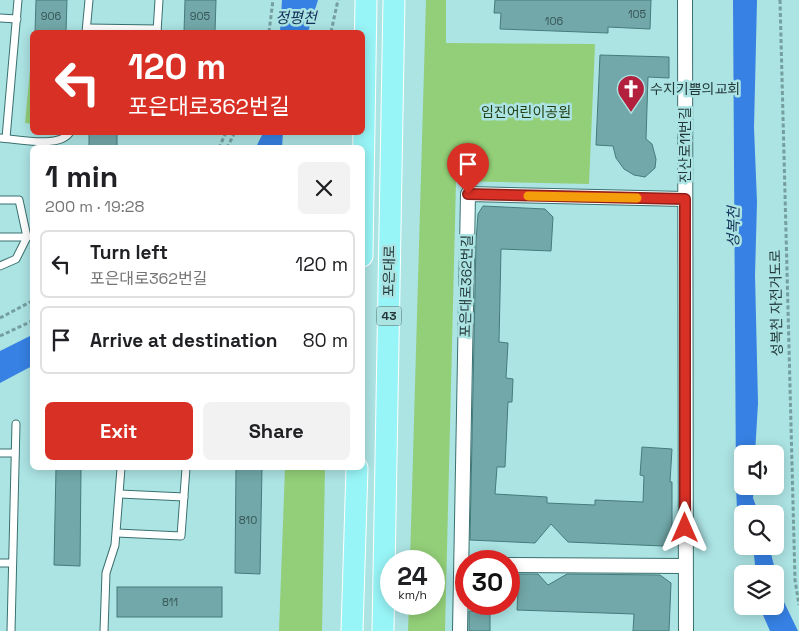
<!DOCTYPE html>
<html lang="en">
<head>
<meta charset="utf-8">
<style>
  body { margin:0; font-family:"Space Grotesk","Noto Sans KR",sans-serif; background:#f2f2f2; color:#202124; height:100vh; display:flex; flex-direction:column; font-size:19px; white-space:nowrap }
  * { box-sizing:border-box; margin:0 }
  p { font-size:16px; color:#757577 }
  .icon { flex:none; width:28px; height:28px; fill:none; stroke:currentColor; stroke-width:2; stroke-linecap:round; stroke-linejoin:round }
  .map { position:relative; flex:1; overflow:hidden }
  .side { position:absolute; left:30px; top:145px; width:335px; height:325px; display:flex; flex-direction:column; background:#fff; border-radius:8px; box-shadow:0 2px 12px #0003 }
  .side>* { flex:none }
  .banner { position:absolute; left:30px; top:30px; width:335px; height:105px; border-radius:8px; box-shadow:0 2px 12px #0003; background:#d93025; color:#fff; overflow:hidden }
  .tools { position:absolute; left:734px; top:445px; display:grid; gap:10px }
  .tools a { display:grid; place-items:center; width:50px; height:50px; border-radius:8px; background:#fff; box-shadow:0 2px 12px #0003; font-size:25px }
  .speed { position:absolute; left:380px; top:550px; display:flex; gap:10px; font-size:25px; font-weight:700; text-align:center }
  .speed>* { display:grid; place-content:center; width:65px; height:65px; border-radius:50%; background:#fff; box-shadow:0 2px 12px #0003; line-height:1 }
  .speed small { font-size:12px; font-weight:400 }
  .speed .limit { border:8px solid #d22; background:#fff; color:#111 }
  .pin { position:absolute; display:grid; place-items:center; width:42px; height:42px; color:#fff; margin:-51px -21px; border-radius:50% 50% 50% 0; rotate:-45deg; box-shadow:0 0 5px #0007 }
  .pin .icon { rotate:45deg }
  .me { position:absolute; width:55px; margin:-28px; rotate:0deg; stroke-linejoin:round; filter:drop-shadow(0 0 4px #0008) }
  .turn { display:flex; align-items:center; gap:18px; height:105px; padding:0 15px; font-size:22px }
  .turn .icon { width:65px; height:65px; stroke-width:2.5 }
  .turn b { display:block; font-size:35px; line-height:42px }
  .round { display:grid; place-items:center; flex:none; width:52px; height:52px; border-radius:8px; background:#f2f2f2 }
  .summary { display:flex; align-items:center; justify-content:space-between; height:85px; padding:0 15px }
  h1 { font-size:30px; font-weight:600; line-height:38px }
  .cta { display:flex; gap:10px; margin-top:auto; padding:10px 15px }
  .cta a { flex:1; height:58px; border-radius:8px; background:#d93025; color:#fff; font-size:20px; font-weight:600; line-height:58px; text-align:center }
  .cta a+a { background:#f2f2f2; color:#202124 }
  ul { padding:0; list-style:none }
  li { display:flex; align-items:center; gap:15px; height:68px; margin:0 10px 8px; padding:0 5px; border:2px solid #e0e0e0; border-radius:8px }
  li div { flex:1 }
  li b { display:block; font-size:19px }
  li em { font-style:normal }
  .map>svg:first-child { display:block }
  .green { fill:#93cf78 }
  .water { fill:#3681e3 }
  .building { fill:#72a8a9; stroke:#467b7c }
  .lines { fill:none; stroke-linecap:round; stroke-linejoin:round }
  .lane-casing { stroke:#3b7070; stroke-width:9 }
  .street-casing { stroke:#3b7070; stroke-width:16 }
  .primary-casing { stroke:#fff; stroke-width:23 }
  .path { stroke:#759f9f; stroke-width:3; stroke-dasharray:4 2.5; stroke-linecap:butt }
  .lane { stroke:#fff; stroke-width:7 }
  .street { stroke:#fff; stroke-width:14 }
  .primary { stroke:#98f5f7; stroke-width:21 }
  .route-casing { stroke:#8d1f18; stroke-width:12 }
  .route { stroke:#d93025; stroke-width:9 }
  .slow { stroke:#f59e0b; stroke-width:9 }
  .labels { text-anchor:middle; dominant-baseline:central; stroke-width:5; stroke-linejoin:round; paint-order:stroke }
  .number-label { font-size:11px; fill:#375555 }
  .shield { fill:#ace3e3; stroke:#4c6c6c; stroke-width:1 }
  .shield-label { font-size:12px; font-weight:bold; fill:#233939 }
  .poi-label { font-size:14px; fill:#233939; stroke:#ace3e3; text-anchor:start }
  .park-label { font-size:14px; fill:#1f3c0f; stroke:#ace3e3 }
  .street-label { font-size:14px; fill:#233939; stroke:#ace3e3 }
  .water-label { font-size:15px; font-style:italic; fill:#133158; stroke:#ace3e3 }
</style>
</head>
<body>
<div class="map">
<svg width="799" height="631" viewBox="0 0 799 631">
  <rect width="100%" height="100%" fill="#ace3e3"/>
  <g class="green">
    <path d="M426,0H446V43L595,44L589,184L456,181L445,631H408L409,604H434V561H410Z"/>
    <path d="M31,59H32V124L25,123Z"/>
    <path d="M285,468H325L322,631H279Z"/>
  </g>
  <g class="water">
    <path d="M282,0H318L308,32H280Z"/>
    <path d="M733,0H757L754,128L757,202L755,275L758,403L755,454H742V486H754L753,498L759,514H742V527L737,509L736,487Z"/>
    <path d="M263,133H283L282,147H256Z"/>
    <path d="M32,335V366L0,383V351Z"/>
    <path d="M751,546H769L783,600L798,631H770L759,606H775V574H756L754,555Z"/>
  </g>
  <g class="building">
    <path d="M36,0H67L66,32H35Z"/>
    <path d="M185,0H216L215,32H184Z"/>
    <path d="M495,0H651L650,29L608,27V33L500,29L501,13H494Z"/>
    <path d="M600,55L669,57V78L648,77L646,139L652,144L656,159L655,168L645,177L634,175L624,169L616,158L613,146L596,145Z"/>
    <rect x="89" y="132" width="28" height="16"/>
    <path d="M483,206L545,209L553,217L551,251L501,249L499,342L508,343L506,378L513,379L512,402H508L505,467H497L495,494L547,497V503L595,505V500L643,502L644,476L640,475L642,447L672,449L670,482H672V536L663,546L568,542L551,524L535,543L470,540L476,241L478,214Z"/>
    <path d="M56,468H81L80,566L54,565Z"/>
    <path d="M236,468H262L260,574L235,573Z"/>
    <path d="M519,574H538L548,585L567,574L660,575L671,583L669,631H633L634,614L517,610Z"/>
    <rect x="117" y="587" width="105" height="30"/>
    <path d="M469,611L490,613V631H469Z"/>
  </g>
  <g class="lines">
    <defs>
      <g id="lane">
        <path d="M0,18L17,19"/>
        <path d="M87,28L157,29"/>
        <path d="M86,32L89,0"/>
        <path d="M157,32L159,0"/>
        <path d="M0,138C17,139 60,149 70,132"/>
        <path d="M6,138L18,0"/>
        <path d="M0,200H19L27,237L16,259L0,266"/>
        <path d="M0,237H27"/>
        <path d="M0,453H15"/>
        <path d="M120,494L184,497"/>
        <path d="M117,533L181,536L186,468"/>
        <path d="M0,563H12"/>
        <path d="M11,631L16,424"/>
        <path d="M104,631L106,573L115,545L121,468"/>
      </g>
      <g id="street">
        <path d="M685,0L686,631"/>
        <path d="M509,565L685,566"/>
        <path d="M460,631L468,194L685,199"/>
      </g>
      <g id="primary">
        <path d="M362,256L366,0"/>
        <path d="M352,631L357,468"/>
        <path d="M383,631L394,0"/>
      </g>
    </defs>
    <use href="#lane" class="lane-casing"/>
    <use href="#street" class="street-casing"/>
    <use href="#primary" class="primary-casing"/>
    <g class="path">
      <path d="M780,0L795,580L799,605"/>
      <path d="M269,32L273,0"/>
      <path d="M331,32L338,0"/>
      <path d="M219,148L226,132"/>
      <path d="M227,148L235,132"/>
      <path d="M0,318L32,301"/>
      <path d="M0,336L32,321"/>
    </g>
    <use href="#lane" class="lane"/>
    <use href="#street" class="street"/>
    <use href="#primary" class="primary"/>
  </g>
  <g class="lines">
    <defs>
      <path id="route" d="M468,194L685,199V528"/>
    </defs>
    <use href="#route" class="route-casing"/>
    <use href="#route" class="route"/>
    <path class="slow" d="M528,196L637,198"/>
  </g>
  <defs>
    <symbol id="church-pin" viewBox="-11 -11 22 30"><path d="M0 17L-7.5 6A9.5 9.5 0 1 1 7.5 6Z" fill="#b3203e" stroke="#ace3e3"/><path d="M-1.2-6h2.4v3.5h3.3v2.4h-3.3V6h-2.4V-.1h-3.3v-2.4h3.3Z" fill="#fff"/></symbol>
  </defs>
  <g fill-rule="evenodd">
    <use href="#church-pin" x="615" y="73" width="32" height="43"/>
  </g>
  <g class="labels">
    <g class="number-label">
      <text x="637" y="14">105</text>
      <text x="51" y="16">906</text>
      <text x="200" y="16">905</text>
      <text x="554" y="21">106</text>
      <text x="248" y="520">810</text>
      <text x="170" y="602">811</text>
    </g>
    <rect class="shield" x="376.5" y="306.5" width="25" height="19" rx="4"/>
    <g class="shield-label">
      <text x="389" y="316">43</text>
    </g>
    <g class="poi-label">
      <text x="650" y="89">수지기쁨의교회</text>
    </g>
    <g class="park-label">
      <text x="526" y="112">임진어린이공원</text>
    </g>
    <g class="street-label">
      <text transform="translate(685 145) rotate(-90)">진산로11번길</text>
      <text transform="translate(389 271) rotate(-89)">포은대로</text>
      <text transform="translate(466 286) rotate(-89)">포은대로362번길</text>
      <text transform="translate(776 303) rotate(-91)">성복천 자전거도로</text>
    </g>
    <g class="water-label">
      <text x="296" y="17">정평천</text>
      <text transform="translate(733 227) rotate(-89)">성복천</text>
    </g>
  </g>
</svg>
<div class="tools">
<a><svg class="icon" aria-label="sound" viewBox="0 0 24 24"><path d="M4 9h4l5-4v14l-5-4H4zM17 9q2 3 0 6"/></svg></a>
<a><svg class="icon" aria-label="search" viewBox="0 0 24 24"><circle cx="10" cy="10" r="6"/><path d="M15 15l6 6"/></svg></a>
<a><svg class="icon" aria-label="layers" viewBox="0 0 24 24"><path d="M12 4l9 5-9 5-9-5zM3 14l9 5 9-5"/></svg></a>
</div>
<div class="speed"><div>24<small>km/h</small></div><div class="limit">30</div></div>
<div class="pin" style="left:468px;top:194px;background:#d93025"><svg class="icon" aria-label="arrive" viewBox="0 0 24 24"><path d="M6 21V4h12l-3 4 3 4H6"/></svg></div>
<svg class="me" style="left:685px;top:528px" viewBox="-20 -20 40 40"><path d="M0-17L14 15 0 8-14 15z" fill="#d93025" stroke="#fff" stroke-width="4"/></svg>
<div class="banner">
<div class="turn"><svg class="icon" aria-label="left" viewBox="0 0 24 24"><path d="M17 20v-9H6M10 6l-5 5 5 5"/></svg><div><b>120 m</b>포은대로362번길</div></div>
</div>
<section class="side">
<div class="summary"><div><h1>1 min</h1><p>200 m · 19:28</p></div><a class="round"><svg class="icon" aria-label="close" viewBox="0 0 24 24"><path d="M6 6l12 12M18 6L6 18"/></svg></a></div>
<ul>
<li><svg class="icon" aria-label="left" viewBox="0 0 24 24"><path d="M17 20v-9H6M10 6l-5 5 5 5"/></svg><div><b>Turn left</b><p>포은대로362번길</p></div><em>120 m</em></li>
<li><svg class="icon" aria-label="arrive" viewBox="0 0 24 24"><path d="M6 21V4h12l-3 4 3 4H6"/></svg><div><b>Arrive at destination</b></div><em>80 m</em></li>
</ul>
<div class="cta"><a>Exit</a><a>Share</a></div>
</section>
</div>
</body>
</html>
